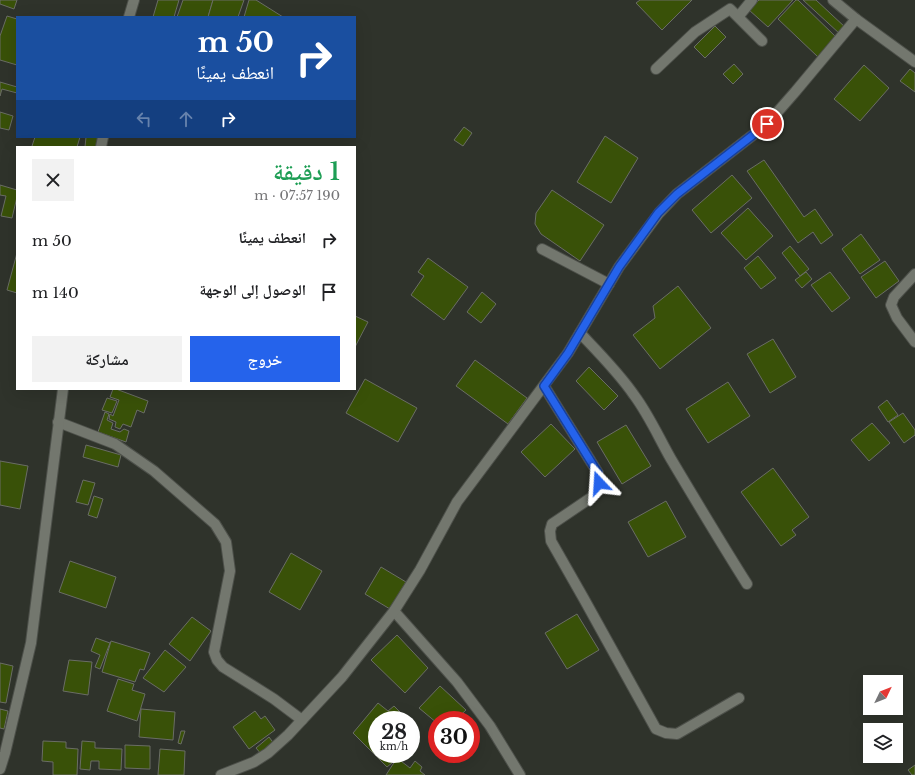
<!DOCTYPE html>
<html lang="ar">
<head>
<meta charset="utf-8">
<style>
  body { margin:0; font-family:"Libre Baskerville","Noto Naskh Arabic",serif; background:#f2f2f2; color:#202124; direction:rtl; height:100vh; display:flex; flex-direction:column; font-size:15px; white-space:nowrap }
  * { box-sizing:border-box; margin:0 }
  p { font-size:13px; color:#757577 }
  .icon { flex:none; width:22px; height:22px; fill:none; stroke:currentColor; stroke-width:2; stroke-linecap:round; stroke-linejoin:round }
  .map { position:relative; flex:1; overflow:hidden; direction:ltr }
  .side { position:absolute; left:16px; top:146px; width:340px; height:244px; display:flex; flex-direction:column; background:#fff; border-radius:0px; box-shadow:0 4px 16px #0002; direction:rtl }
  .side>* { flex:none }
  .hud { position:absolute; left:16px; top:16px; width:340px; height:122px; border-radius:0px; box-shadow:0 4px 16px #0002; direction:rtl; background:#1a4fa0; color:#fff; overflow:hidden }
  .needle { width:26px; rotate:47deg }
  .controls { position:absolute; left:863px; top:675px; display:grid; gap:8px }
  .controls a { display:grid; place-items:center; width:40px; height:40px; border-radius:0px; background:#fff; box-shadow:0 4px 16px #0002; font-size:20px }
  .speed { position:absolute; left:368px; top:711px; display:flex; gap:8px; font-size:20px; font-weight:700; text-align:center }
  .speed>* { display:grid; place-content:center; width:52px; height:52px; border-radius:50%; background:#fff; box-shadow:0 4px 16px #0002; line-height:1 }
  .speed small { font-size:10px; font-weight:400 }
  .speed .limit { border:6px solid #d22; background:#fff; color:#111 }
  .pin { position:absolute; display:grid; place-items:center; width:34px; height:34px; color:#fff; margin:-17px; border:2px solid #fff; border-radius:50%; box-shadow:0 1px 4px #0007 }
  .me { position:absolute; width:44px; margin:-22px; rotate:340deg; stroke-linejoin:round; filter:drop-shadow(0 0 3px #0008) }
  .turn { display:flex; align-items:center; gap:14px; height:84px; padding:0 16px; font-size:18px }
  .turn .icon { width:52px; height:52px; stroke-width:2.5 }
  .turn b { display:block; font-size:28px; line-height:34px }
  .lanes { display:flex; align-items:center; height:38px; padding:0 16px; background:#0003; justify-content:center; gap:20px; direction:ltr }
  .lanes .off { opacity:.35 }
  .round { display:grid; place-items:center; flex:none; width:42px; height:42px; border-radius:0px; background:#f2f2f2 }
  .head { display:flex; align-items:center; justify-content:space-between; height:68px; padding:0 16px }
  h1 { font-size:24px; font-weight:600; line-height:30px; color:#1e9e55 }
  .action { display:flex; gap:8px; margin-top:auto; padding:8px 16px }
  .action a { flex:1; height:46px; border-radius:0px; background:#2563eb; color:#fff; font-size:16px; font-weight:600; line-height:46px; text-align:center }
  .action a+a { background:#f2f2f2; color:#202124 }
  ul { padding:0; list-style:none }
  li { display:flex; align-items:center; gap:12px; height:52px; padding:0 16px }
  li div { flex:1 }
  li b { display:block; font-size:15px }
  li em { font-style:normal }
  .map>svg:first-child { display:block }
  .building { fill:#395108; stroke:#6a6d65 }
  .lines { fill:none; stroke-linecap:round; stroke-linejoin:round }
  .minor-casing { stroke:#4d504a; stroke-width:12 }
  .minor { stroke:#73776e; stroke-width:10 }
  .route-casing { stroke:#184099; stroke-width:10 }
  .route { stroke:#2563eb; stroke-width:7 }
</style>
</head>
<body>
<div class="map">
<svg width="915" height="775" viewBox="0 0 915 775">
  <rect width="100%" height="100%" fill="#2f332b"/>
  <g class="building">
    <path d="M0,0H17L14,9L0,4Z"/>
    <path d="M158,0H179L174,17H153Z"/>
    <path d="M183,0H213L208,17H177Z"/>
    <path d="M213,0H244L238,17H208Z"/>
    <path d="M249,0H256L283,17H244Z"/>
    <path d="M640,0H692L662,30L636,3Z"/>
    <path d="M759,0H793L768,27L749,10Z"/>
    <path d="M796,0H798L837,38L818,57L778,19Z"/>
    <path d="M803,0H816L846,28L840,34Z"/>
    <path d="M7,16L17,19V65L0,60V36Z"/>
    <path d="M715,26L726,37L705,58L694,47Z"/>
    <path d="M734,64L743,74L733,84L723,74Z"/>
    <path d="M864,65L889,88L860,121L834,99Z"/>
    <path d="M910,69L915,73V92L900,81Z"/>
    <path d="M0,82L17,87V93L2,89L0,96Z"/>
    <path d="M0,112L13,116L9,130L0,128Z"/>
    <path d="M464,127L472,133L463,146L454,140Z"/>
    <path d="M605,136L638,158L611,203L577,182Z"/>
    <path d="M35,137H80L77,147H35L32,146Z"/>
    <path d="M86,137H99L97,147H85Z"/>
    <path d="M764,160L804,217L815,209L833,235L821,244L813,232L798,243L747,171Z"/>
    <path d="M732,175L752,198L711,233L692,210Z"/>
    <path d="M0,185L17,190V197L12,218L1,216L6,196L0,195Z"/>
    <path d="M552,190L604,225L580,261L541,234L535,224L536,213Z"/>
    <path d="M748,208L773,236L746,260L721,233Z"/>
    <path d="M861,234L880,260L860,274L842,249Z"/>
    <path d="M790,246L809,269L800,276L782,253Z"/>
    <path d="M17,253V293L7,290Z"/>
    <path d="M758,256L776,278L761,289L744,268Z"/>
    <path d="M428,258L468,287L444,320L411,295L424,276L418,272Z"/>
    <path d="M885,261L899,281L876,298L861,277Z"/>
    <path d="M806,272L812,279L802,288L795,280Z"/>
    <path d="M830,272L850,298L832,312L811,285Z"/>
    <path d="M678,286L711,328L660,369L633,335L655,318L653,306Z"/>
    <path d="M482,292L496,304L481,323L467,312Z"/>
    <path d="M355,316L368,322L355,347Z"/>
    <path d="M773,339L796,377L770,393L747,354Z"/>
    <path d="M475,360L527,398L508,424L456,386Z"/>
    <path d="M589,367L618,396L604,410L576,381Z"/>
    <path d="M365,379L417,408L398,442L346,413Z"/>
    <path d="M728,382L750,416L708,443L686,409Z"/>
    <path d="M113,389H116L148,401L144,413L137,410L131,427L123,424L120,429L115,427L116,422L109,419L110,414L113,416L119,400L110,397Z"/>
    <path d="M107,398L117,401L112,413L102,410Z"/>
    <path d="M887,400L898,415L888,422L878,407Z"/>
    <path d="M105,412L109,414L107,420L113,423L111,429L120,432L124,429L129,431L126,442L98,432Z"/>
    <path d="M903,413L915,430V435L904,443L889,422Z"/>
    <path d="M872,423L890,443L869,461L851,440Z"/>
    <path d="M551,424L575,449L545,477L521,452Z"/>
    <path d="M626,425L651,466L622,484L597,442Z"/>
    <path d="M86,445L121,455L118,467L83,457Z"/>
    <path d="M0,461L28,466L20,509L0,505Z"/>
    <path d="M773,468L809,517L792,530L796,535L781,546L741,492Z"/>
    <path d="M83,480L95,483L88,505L76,502Z"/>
    <path d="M94,496L103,499L97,518L88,515Z"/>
    <path d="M666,501L686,537L648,557L628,522Z"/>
    <path d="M291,553L322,571L300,610L269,592Z"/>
    <path d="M70,561L116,577L106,608L59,592Z"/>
    <path d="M381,567L406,582L390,609L365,594Z"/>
    <path d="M577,614L599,650L567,669L545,633Z"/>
    <path d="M192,617L211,631L190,661L169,644Z"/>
    <path d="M397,635L428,668L405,693L371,660Z"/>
    <path d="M96,638L110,643L100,669L95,667L100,655L91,651Z"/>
    <path d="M111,641L150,653L144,670L140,669L135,682L102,672Z"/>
    <path d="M165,650L186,667L164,692L143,678Z"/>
    <path d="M69,660L92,662L88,695L63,691Z"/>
    <path d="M0,663L13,666L6,703L0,702Z"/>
    <path d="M118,679L134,684L132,690L145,694L137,721L107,711Z"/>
    <path d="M440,686L466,710L455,720H437V723L419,708Z"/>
    <path d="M378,703L388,711L394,706L401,713V718L404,720H377V754H403L387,767L353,733Z"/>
    <path d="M0,709L8,711L4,729L0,728Z"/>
    <path d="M141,709L175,712L173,740L139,737Z"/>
    <path d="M255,711L261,719L265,716L275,730L249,749L233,727Z"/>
    <path d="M181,731H185L181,744L178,743Z"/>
    <path d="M269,737L275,745L262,755L256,748Z"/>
    <path d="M43,741L66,742V748L78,749L77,775H53V762L42,761Z"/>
    <path d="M82,741L95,742V748L122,749L121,770L99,769V761H91L90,770L80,769Z"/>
    <path d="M125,745L150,746V769L125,768Z"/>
    <path d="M160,749L185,751L184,775H158Z"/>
    <path d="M397,758L410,768L415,761L422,767L420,771L425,775H386Z"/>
    <path d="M915,765V775H912L908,770Z"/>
  </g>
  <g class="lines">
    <defs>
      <g id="minor">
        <path d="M833,0L856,19L915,62"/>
        <path d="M129,17L134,0"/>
        <path d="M656,69L695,32L730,9L762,41L738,17L752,0"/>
        <path d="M101,147L103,137"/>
        <path d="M542,249L609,284"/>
        <path d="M915,274L894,297L891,305L897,318L915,342"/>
        <path d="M580,333C599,353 619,373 634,395C649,415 659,438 671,459C696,501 721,543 747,584"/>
        <path d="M544,386L598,473L599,483L592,497L552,524L550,531L551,541L584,599L656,729L666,733L677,734L739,698"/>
        <path d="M58,422L115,444L154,471L215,524L226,542L230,571L214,652L217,660L223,667L274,699L302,720"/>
        <path d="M394,611L457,682L490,726L520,775"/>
        <path d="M0,769L5,753L31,643L63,389"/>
        <path d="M221,775L254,762L268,753L288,735L342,677L394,611L420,570L457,502L568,353L619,267L659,213L677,194L767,124L795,92L856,19"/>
      </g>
    </defs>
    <use href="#minor" class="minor-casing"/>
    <use href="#minor" class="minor"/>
  </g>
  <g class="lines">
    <defs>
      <path id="route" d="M599,483L598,473L544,386L568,353L619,267L658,213L677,194L767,124"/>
    </defs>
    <use href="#route" class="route-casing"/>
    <use href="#route" class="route"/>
  </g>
</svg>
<div class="controls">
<a><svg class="needle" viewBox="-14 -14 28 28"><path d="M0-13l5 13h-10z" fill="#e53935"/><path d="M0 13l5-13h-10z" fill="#757577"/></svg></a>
<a><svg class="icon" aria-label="layers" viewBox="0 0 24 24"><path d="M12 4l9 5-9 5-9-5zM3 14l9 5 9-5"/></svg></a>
</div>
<div class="speed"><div>28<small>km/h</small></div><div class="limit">30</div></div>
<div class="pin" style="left:767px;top:124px;background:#d93025"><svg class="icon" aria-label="arrive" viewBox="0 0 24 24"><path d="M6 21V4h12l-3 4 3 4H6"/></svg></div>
<svg class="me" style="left:599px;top:483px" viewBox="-20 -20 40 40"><path d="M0-17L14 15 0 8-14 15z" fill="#2563eb" stroke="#fff" stroke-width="4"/></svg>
<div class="hud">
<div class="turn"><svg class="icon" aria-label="right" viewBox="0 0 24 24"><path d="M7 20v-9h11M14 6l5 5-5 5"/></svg><div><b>50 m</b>انعطف يمينًا</div></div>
<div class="lanes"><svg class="icon off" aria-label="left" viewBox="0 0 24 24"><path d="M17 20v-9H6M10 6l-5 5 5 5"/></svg><svg class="icon off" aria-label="ahead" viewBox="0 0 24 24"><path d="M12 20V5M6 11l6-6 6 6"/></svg><svg class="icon" aria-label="right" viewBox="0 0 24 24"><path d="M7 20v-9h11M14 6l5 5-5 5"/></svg></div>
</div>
<section class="side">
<div class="head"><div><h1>1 دقيقة</h1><p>190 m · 07:57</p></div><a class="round"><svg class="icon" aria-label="close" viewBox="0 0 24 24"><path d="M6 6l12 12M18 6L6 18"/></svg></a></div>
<ul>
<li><svg class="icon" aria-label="right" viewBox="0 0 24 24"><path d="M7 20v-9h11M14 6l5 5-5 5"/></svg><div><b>انعطف يمينًا</b></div><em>50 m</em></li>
<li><svg class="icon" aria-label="arrive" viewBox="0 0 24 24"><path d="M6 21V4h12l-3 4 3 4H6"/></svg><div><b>الوصول إلى الوجهة</b></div><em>140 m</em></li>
</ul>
<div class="action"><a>خروج</a><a>مشاركة</a></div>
</section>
</div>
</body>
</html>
